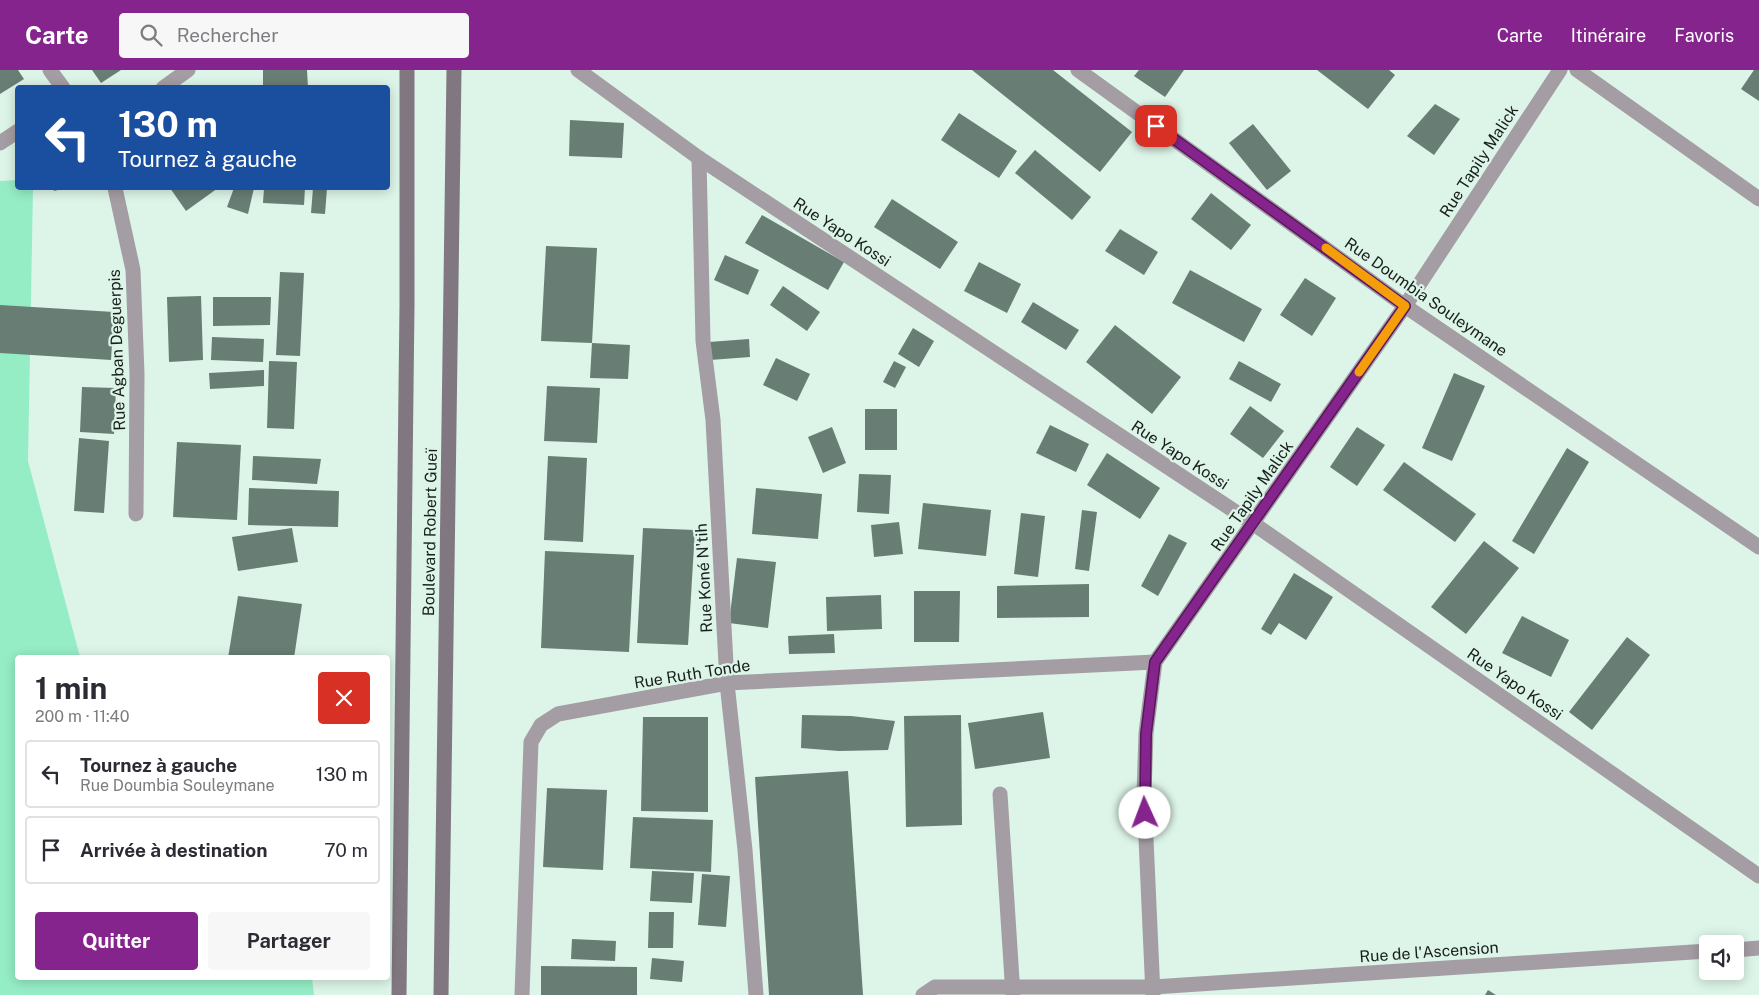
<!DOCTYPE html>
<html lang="fr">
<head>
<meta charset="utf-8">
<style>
  body { margin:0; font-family:"Public Sans",sans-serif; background:#f7f7f7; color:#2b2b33; height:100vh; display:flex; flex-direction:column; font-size:19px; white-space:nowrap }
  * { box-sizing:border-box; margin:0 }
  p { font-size:16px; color:#7c7c81 }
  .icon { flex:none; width:28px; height:28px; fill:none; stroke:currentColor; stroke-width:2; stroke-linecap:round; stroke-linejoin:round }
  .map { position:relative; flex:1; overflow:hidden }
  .drawer { position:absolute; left:15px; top:585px; width:375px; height:325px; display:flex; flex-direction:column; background:#fff; border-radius:5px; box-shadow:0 2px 12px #0003 }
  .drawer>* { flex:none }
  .guide { position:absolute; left:15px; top:15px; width:375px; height:105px; border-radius:5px; box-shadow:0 2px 12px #0003; background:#1a4fa0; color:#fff; overflow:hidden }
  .tools { position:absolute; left:1699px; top:865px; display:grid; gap:10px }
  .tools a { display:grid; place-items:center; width:45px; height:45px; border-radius:5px; background:#fff; box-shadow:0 2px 12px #0003; font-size:25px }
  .pin { position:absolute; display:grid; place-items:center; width:42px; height:42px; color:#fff; margin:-21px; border-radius:10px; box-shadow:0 2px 8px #0006 }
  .me { position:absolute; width:55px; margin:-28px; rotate:358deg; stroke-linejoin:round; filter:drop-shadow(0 0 4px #0008) }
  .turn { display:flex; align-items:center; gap:18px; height:105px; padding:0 20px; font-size:22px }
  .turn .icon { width:65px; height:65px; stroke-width:2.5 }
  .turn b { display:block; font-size:35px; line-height:42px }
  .round { display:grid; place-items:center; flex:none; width:52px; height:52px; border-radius:5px; background:#f7f7f7 }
  .summary { display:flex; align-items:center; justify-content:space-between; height:85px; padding:0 20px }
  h1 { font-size:30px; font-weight:700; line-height:38px }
  .action { display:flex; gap:10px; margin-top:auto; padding:10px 20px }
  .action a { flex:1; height:58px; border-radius:5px; background:#86248e; color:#fff; font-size:20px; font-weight:700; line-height:58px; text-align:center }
  .action a+a { background:#f7f7f7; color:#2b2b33 }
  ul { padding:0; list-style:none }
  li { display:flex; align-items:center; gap:15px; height:68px; margin:0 10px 8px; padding:0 10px; border:2px solid #e1e1e2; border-radius:5px }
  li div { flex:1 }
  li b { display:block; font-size:19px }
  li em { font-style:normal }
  header { display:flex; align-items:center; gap:30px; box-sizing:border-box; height:70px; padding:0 25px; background:#86248e; color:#fff }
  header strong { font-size:24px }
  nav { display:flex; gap:28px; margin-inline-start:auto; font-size:18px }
  .search { width:350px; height:45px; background:#f7f7f7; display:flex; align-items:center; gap:12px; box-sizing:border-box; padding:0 18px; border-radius:5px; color:#7c7c81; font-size:19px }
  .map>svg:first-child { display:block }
  .green { fill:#95edc6 }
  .building { fill:#687d73 }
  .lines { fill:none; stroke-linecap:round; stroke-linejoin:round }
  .lane { stroke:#a49da4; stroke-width:15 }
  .street { stroke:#a49da4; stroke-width:15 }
  .secondary { stroke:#817781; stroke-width:15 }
  .route-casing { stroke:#57175c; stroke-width:12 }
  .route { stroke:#86248e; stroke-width:9 }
  .slow { stroke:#f59e0b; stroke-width:9 }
  .labels { text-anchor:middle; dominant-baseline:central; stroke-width:4.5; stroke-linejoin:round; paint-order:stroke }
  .street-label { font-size:16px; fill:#171f1b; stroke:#ddf4e8 }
</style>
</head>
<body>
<header>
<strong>Carte</strong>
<div class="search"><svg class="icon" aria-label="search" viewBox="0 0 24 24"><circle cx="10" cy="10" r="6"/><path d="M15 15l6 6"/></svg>Rechercher</div>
<nav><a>Carte</a><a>Itinéraire</a><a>Favoris</a></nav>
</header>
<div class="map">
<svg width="1759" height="925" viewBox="0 0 1759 925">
  <rect width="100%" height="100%" fill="#ddf4e8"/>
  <path class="green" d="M17,110L18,118H33L28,391L80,587L18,588V908H312L314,925H0V111Z"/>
  <g class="building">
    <path d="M0,0H18L24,9L0,24Z"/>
    <path d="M92,0H121L101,13Z"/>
    <path d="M263,0H307L308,18H263Z"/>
    <path d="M972,0H1053L1132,62L1100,102Z"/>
    <path d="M1139,0H1184L1165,27L1134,6Z"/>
    <path d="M1317,0H1389L1395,5L1368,39Z"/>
    <path d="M1754,0H1759V31L1741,19Z"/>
    <path d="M1435,34L1460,49L1434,85L1407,66Z"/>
    <path d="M959,43L1017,81L999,108L941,70Z"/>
    <path d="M570,50L624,53L622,88L569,86Z"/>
    <path d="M1253,54L1291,101L1267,120L1229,73Z"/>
    <path d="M1035,80L1091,127L1072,150L1015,103Z"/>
    <path d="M53,118H66L54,121Z"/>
    <path d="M170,118H218L186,141Z"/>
    <path d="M234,118H254L248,144L227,137Z"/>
    <path d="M264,118H305L304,135L263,133Z"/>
    <path d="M313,118H327L325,144L311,143Z"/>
    <path d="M1211,123L1251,155L1231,180L1191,149Z"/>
    <path d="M892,129L958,172L940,199L874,157Z"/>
    <path d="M762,145L844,192L828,220L745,173Z"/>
    <path d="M1120,159L1158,182L1144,205L1105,181Z"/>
    <path d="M546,176L597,178L592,273L630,275L628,309L590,308L592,273L541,271Z"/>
    <path d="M725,185L759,200L748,225L714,210Z"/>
    <path d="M979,192L1021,214L1007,243L964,221Z"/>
    <path d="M1190,200L1262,239L1244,272L1172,233Z"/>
    <path d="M280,202L304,203L300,286L276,285Z"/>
    <path d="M1305,208L1336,228L1312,266L1280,245Z"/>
    <path d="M783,216L820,242L807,261L770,235Z"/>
    <path d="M201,226L203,290L169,292L167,227Z"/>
    <path d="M213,227H271L270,255L213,256Z"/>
    <path d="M1033,232L1079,260L1066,280L1021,252Z"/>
    <path d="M0,235L114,242L111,290L0,283Z"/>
    <path d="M1115,255L1181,307L1152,344L1086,292Z"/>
    <path d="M913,258L934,271L919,297L898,284Z"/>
    <path d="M212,267L264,269L263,292L211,290Z"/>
    <path d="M749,269L750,287L710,290L709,272Z"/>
    <path d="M776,288L810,304L797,331L763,315Z"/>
    <path d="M269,291L297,292L294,359L267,358Z"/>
    <path d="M894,291L906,297L895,318L883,312Z"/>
    <path d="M1239,291L1281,314L1271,332L1229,309Z"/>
    <path d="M264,300V316L210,319L209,303Z"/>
    <path d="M1454,303L1485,316L1452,391L1422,378Z"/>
    <path d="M547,316L600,318L597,373L544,371Z"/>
    <path d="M82,317L116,318L114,364L80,362Z"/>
    <path d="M1250,336L1284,361L1263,388L1230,364Z"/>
    <rect x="865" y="339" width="32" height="41"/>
    <path d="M1050,355L1089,374L1076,402L1036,383Z"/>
    <path d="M832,357L846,393L823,403L808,367Z"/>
    <path d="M1357,357L1385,375L1357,416L1330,397Z"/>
    <path d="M79,368L109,371L104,443L74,441Z"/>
    <path d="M177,372L241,375L237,450L173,447Z"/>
    <path d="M1567,378L1589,392L1534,484L1512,471Z"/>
    <path d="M1107,383L1160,418L1140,449L1087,415Z"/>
    <path d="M253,386L321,389L317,414L252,410Z"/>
    <path d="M548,386L587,388L583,472L544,470Z"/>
    <path d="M1404,392L1476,444L1455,472L1383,420Z"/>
    <path d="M859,404L891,405L889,444L857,442Z"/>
    <path d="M249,418L339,421L338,457L248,455Z"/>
    <path d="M756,418L822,424L818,469L752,464Z"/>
    <path d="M923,433L991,440L986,486L918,479Z"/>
    <path d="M1082,440L1097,442L1089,501L1075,499Z"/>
    <path d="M1021,443L1045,446L1038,507L1014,504Z"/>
    <path d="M899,452L903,484L874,487L871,455Z"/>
    <path d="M292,458L298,492L238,501L232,467Z"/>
    <path d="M643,458L695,460L688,575L637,573Z"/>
    <path d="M1169,464L1187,473L1158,526L1141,516Z"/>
    <path d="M1484,471L1519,498L1466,564L1431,537Z"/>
    <path d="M545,481L634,485L629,582L541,578Z"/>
    <path d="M737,488L776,492L768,558L729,553Z"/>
    <path d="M1294,503L1333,527L1306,570L1279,553L1271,565L1261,559Z"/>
    <path d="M1089,514V547L997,548V516Z"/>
    <path d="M914,521H960L959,572H914Z"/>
    <path d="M881,525L882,559L827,561L826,527Z"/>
    <path d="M238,526L302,534L294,588H228Z"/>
    <path d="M1522,546L1569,570L1551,607L1502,583Z"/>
    <path d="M834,564L835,583L789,584L788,566Z"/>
    <path d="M1627,567L1650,585L1592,660L1569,642Z"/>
    <path d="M1043,642L1050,688L975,699L968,653Z"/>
    <path d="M802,645L851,646L895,651L888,680L839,681L801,678Z"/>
    <path d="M961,645L962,755L906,757L904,646Z"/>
    <path d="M643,647H708V742L641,741Z"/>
    <path d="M848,701L863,925H769L755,707Z"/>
    <path d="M547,718L607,720L603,800L543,797Z"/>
    <path d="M633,747L713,750L711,802L630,798Z"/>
    <path d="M652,801L694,803L692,833L650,831Z"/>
    <path d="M702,804L730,806L726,857L698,855Z"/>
    <path d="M649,842H674L673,878H648Z"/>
    <path d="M572,869L616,871L615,891L571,889Z"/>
    <path d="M652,888L684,891L682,912L650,909Z"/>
    <path d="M541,896L637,897V925H541Z"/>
    <path d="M1488,920L1496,925H1485Z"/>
  </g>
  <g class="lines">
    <g class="lane">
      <path d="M0,73L18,61"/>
      <path d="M1000,724L1013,925"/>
      <path d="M923,925L935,917H1153"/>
    </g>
    <g class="street">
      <path d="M50,0L63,18"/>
      <path d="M578,0L699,88L1254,454L1759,806"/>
      <path d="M1078,0L1405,236L1759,477"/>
      <path d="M1577,0L1759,129"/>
      <path d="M163,18L188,0"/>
      <path d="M699,88L703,271L713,350L727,613L745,780L756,925"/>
      <path d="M115,118L133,200L137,304L136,444"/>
      <path d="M1735,880L1759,878"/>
      <path d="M1153,917L1708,881"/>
      <path d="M522,925L531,672L541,655L558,644L727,613L1155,592"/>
      <path d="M1153,925L1144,724L1146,663L1155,592L1405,236L1560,0"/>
    </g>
    <g class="secondary">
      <path d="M399,925L407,234V0"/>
      <path d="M441,925L454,0"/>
    </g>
  </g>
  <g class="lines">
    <defs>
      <path id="route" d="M1145,743L1146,664L1155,592L1405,236L1156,56"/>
    </defs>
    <use href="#route" class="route-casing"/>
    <use href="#route" class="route"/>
    <path class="slow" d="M1326,178L1405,236L1359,302"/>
  </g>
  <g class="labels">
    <g class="street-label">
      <text transform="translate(1479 91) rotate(-57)">Rue Tapily Malick</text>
      <text transform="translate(842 162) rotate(33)">Rue Yapo Kossi</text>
      <text transform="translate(1426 227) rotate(35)">Rue Doumbia Souleymane</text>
      <text transform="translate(117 280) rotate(-92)">Rue Agban Deguerpis</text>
      <text transform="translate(1180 385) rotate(33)">Rue Yapo Kossi</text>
      <text transform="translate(1252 426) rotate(-55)">Rue Tapily Malick</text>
      <text transform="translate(430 462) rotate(-89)">Boulevard Robert Gueï</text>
      <text transform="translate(704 508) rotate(-93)">Rue Koné N'tih</text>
      <text transform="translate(692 604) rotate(-9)">Rue Ruth Tonde</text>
      <text transform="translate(1515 614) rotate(35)">Rue Yapo Kossi</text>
      <text transform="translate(1429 882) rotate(-4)">Rue de l'Ascension</text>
    </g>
  </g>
</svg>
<div class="tools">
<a><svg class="icon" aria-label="sound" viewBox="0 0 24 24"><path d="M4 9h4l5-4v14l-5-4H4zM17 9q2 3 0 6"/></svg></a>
</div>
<div class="pin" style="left:1156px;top:56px;background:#d93025"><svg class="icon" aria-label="arrive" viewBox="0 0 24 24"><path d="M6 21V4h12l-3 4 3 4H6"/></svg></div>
<svg class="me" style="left:1145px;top:743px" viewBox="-20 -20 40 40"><circle r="19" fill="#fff"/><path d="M0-13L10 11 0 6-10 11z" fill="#86248e"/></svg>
<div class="guide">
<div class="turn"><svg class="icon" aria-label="left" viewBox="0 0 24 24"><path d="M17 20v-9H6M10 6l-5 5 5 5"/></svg><div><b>130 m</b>Tournez à gauche</div></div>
</div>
<section class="drawer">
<div class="summary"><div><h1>1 min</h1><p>200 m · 11:40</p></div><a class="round" style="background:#d93025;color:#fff"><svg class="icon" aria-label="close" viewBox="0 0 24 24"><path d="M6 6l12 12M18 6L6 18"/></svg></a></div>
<ul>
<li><svg class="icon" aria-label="left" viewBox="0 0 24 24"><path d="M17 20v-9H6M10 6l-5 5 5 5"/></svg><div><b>Tournez à gauche</b><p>Rue Doumbia Souleymane</p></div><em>130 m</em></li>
<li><svg class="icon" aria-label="arrive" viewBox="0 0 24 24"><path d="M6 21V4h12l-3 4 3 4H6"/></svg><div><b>Arrivée à destination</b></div><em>70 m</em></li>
</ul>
<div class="action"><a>Quitter</a><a>Partager</a></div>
</section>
</div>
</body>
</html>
